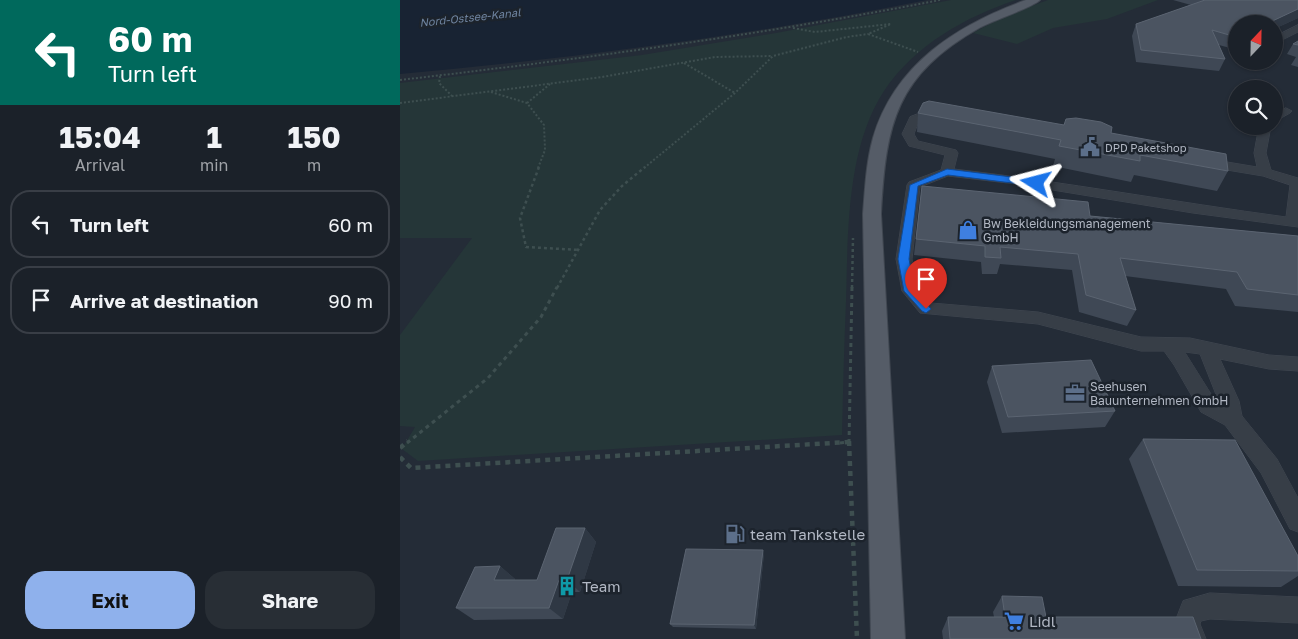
<!DOCTYPE html>
<html lang="en">
<head>
<meta charset="utf-8">
<style>
  body { margin:0; font-family:"Golos Text",sans-serif; background:#282e35; color:#f1f3f6; height:100vh; display:flex; flex-direction:column; font-size:19px; white-space:nowrap }
  * { box-sizing:border-box; margin:0 }
  p { font-size:16px; color:#a0a3a8 }
  .icon { flex:none; width:28px; height:28px; fill:none; stroke:currentColor; stroke-width:2; stroke-linecap:round; stroke-linejoin:round }
  .map { position:relative; flex:1; overflow:hidden }
  .side { display:flex; flex-direction:column; background:#1b2129; width:400px }
  .side>* { flex:none }
  .hud { background:#00695c; color:#fff; overflow:hidden }
  .needle { width:32px; rotate:22deg }
  .controls { position:absolute; left:828px; top:15px; display:grid; gap:10px }
  .controls a { display:grid; place-items:center; width:55px; height:55px; border-radius:50%; background:#1b2129; box-shadow:0 1px 4px #0004,0 0 0 1px #393e46; font-size:25px }
  .pin { position:absolute; display:grid; place-items:center; width:42px; height:42px; color:#fff; margin:-51px -21px; border-radius:50% 50% 50% 0; rotate:-45deg; box-shadow:0 0 5px #0007 }
  .pin .icon { rotate:45deg }
  .me { position:absolute; width:55px; margin:-28px; rotate:279deg; stroke-linejoin:round; filter:drop-shadow(0 0 4px #0008) }
  .turn { display:flex; align-items:center; gap:18px; height:105px; padding:0 25px; font-size:22px }
  .turn .icon { width:65px; height:65px; stroke-width:2.5 }
  .turn b { display:block; font-size:35px; line-height:42px }
  .eta { display:flex; justify-content:space-evenly; align-items:center; height:85px; text-align:center }
  .eta b { font-size:30px; font-weight:700; line-height:35px }
  .cta { display:flex; gap:10px; margin-top:auto; padding:10px 25px }
  .cta a { flex:1; height:58px; border-radius:20px; background:#8fb1ec; color:#111; font-size:20px; font-weight:700; line-height:58px; text-align:center }
  .cta a+a { background:#282e35; color:#f1f3f6 }
  ul { padding:0; list-style:none }
  li { display:flex; align-items:center; gap:15px; height:68px; margin:0 10px 8px; padding:0 15px; border:2px solid #393e46; border-radius:20px }
  li div { flex:1 }
  li b { display:block; font-size:19px }
  li em { font-style:normal }
  main { display:flex; flex:1; min-height:0 }
  .map>svg:first-child { display:block }
  .green { fill:#253638 }
  .water { fill:#182333 }
  .lines { fill:none; stroke-linecap:round; stroke-linejoin:round }
  .minor-casing { stroke:#404751; stroke-width:1 }
  .major-casing { stroke:#404751; stroke-width:2 }
  .path-far3 { stroke:#3e4f50; stroke-width:2; stroke-dasharray:2 2; stroke-linecap:butt }
  .path-far2 { stroke:#3e4f50; stroke-width:2.5; stroke-dasharray:3 3; stroke-linecap:butt }
  .path-far1 { stroke:#3e4f50; stroke-width:3; stroke-dasharray:4 4; stroke-linecap:butt }
  .path { stroke:#3e4f50; stroke-width:4.5; stroke-dasharray:5 5; stroke-linecap:butt }
  .minor { fill:#373e47; fill-rule:evenodd }
  .major { fill:#555c67; fill-rule:evenodd }
  .wall { fill:#3f4855 }
  .shaded-wall { fill:#2f3844 }
  .building { fill:#4b5461; stroke:#5b6471 }
  .route { fill:#1a73e8; stroke:#114b97 }
  .labels { text-anchor:middle; dominant-baseline:central; stroke-width:5; stroke-linejoin:round; paint-order:stroke }
  .far-water-label { font-size:11px; font-style:italic; fill:#6e839f; stroke:#1c232c }
  .far-poi-label { font-size:11px; fill:#b2b8c4; stroke:#1c232c; text-anchor:start }
  .poi-label { font-size:12px; fill:#b2b8c4; stroke:#1c232c; text-anchor:start }
  .near-poi-label { font-size:15px; fill:#b2b8c4; stroke:#1c232c; text-anchor:start }
</style>
</head>
<body>
<main>
<section class="side">
<div class="hud">
<div class="turn"><svg class="icon" aria-label="left" viewBox="0 0 24 24"><path d="M17 20v-9H6M10 6l-5 5 5 5"/></svg><div><b>60 m</b>Turn left</div></div>
</div>
<div class="eta">
<div><b>15:04</b><p>Arrival</p></div>
<div><b>1</b><p>min</p></div>
<div><b>150</b><p>m</p></div>
</div>
<ul>
<li><svg class="icon" aria-label="left" viewBox="0 0 24 24"><path d="M17 20v-9H6M10 6l-5 5 5 5"/></svg><div><b>Turn left</b></div><em>60 m</em></li>
<li><svg class="icon" aria-label="arrive" viewBox="0 0 24 24"><path d="M6 21V4h12l-3 4 3 4H6"/></svg><div><b>Arrive at destination</b></div><em>90 m</em></li>
</ul>
<div class="cta"><a>Exit</a><a>Share</a></div>
</section>
<div class="map">
<svg width="898" height="639" viewBox="0 0 898 639">
  <rect width="100%" height="100%" fill="#242c37"/>
  <g class="green">
    <path d="M551,0H616C565,17 515,45 484,91C446,149 448,235 446,302C444,347 443,391 442,435L18,461L2,449L15,427L0,426V335L72,238H0V83L242,55L376,33Z"/>
    <path d="M648,0H758L707,19L653,28L617,44L573,33L604,16Z"/>
  </g>
  <path class="water" d="M0,0H527C353,35 177,58 0,74Z"/>
  <g class="lines">
    <defs>
      <g id="minor">
        <path d="M898,25V32L874,44V37Z"/>
        <path d="M886,108L892,111L890,113L874,122V114Z"/>
        <path d="M528,110L541,111L547,114L545,116H529L519,121L514,134L518,141L556,150L558,153L554,169C665,182 775,202 886,217L890,185L863,176L803,166L797,162L803,158L857,167L854,153L859,126H871L866,153L871,170L898,178V227L793,213L616,184L548,176L520,187L512,259L518,289L531,303L638,312L741,337L790,338L869,355L898,357V371L869,369L820,359L839,401L842,416L877,459L898,498V532L890,529L861,473L825,425L801,412L774,365L764,351H741L638,324L520,313L502,291L496,259L507,185L509,182L541,170L545,155L509,146L502,134L510,117ZM785,352L800,354L819,402L815,400Z"/>
        <path d="M810,593L898,597V623L810,619L801,621L800,624L806,639H778L774,624L783,601Z"/>
      </g>
      <path id="major" d="M626,0H640C633,7 595,20 581,27C496,75 486,122 481,214L505,639H471L463,214C465,189 466,163 473,138C495,64 557,25 626,0Z"/>
    </defs>
    <use href="#minor" class="minor-casing"/>
    <use href="#major" class="major-casing"/>
    <g class="path-far3">
      <path d="M393,28L415,32L491,24L468,34L518,52"/>
      <path d="M284,63L335,93"/>
      <path d="M40,76L39,83L52,96"/>
      <path d="M0,80C181,59 361,35 540,0"/>
      <path d="M91,92L127,103L144,125L145,150L138,168"/>
      <path d="M0,103L202,77L315,57L372,56"/>
      <path d="M127,103L150,84"/>
      <path d="M244,168L335,93L373,56L447,37L468,34"/>
    </g>
    <g class="path-far2">
      <path d="M139,167L120,218L126,247L180,250"/>
      <path d="M157,288L200,210L222,186L245,167"/>
      <path d="M452,288L453,238"/>
    </g>
    <g class="path-far1">
      <path d="M7,443L88,378L141,317L157,287"/>
      <path d="M440,443L449,442"/>
      <path d="M449,443L452,287"/>
    </g>
    <g class="path">
      <path d="M449,441L457,639"/>
      <path d="M0,448L8,441"/>
      <path d="M0,457L11,468L449,442"/>
    </g>
    <use href="#minor" class="minor"/>
    <use href="#major" class="major"/>
  </g>
  <g class="wall">
    <path d="M773,0H898V18L874,29V24L830,48L819,45L825,59L819,71L736,62L732,36L736,24L791,5Z"/>
    <path d="M898,41V67L891,65L896,57L887,54L893,44Z"/>
    <path d="M518,113L711,133L828,171L817,191L734,175L731,182L653,166L655,159L517,132Z"/>
    <path d="M522,186L690,216L898,236V312L835,306L826,289L725,276L736,310L727,326L679,312L672,270L600,264L597,274H582L581,262L514,255Z"/>
    <path d="M592,366L715,411L705,427L602,433L587,382Z"/>
    <path d="M743,439L898,556V576L881,587L778,586L729,459Z"/>
    <path d="M185,528L196,542L180,592H172L163,619L74,620L56,608L100,566L115,579V580H137Z"/>
    <path d="M364,554L356,629L273,627L270,624Z"/>
    <path d="M602,596L646,617L801,639H543L542,631L548,617H594L593,612Z"/>
  </g>
  <g class="shaded-wall">
    <path d="M898,9V18L874,29V24H866Z"/>
    <path d="M836,37V46L830,48Z"/>
    <path d="M185,528L196,542L180,592L167,580Z"/>
    <path d="M363,550L364,554L356,629L354,625Z"/>
    <path d="M100,566L115,579L109,592L94,580Z"/>
    <path d="M159,580L172,592L163,619L149,608Z"/>
  </g>
  <g class="building">
    <path d="M805,0H898V9L866,24H836V37L812,30L825,59L741,50L736,24Z"/>
    <path d="M898,41V45L893,44Z"/>
    <path d="M529,101L664,125L666,119L676,118L701,122L712,127L711,133L826,154L828,171L740,155V161L659,146L661,140L518,113L523,103Z"/>
    <path d="M522,186L688,202L690,216L898,236V295L847,289L837,272L720,258L736,310L686,295L678,254L600,247L601,258L585,257V246L516,239Z"/>
    <path d="M691,360L715,411L608,417L592,366Z"/>
    <path d="M743,439L835,440L898,556V571L797,570Z"/>
    <path d="M156,528H185L167,580H159L149,608H56L75,567L100,566L94,580H137Z"/>
    <path d="M286,549L363,550L354,625L270,624Z"/>
    <path d="M602,596L642,597L646,617H793L801,639H550L548,617H605Z"/>
  </g>
  <path class="route" d="M547,169L636,180L640,183L636,186L548,175L518,186L509,259L515,290L531,309L526,313L522,311L504,291L498,259L510,185Z"/>
  <defs>
    <symbol id="civic-bare" viewBox="-9 -9 18 18"><path d="M-.6-6.5H3V-4.5H.6V-3L4-1V1h2V6H-6V1h2V-1L-.6-3ZM-1.2 2.5V6h2.4V2.5Z" fill="#5c6f8a" stroke="#1c232c" stroke-width="2.5" paint-order="stroke"/></symbol>
    <symbol id="shop-bare" viewBox="-9 -9 18 18"><path d="M-5-2.5h2.3a2.7 3.5 0 0 1 5.4 0H5L5.5 6h-11ZM-1.5-2.5h3a1.5 2.3 0 0 0-3 0Z" fill="#3f7fe0" stroke="#1c232c" stroke-width="2.5" paint-order="stroke"/></symbol>
    <symbol id="office-bare" viewBox="-9 -9 18 18"><path d="M-6-3h4V-5.5h4V-3h4V5H-6ZM-1-4.5V-3h2v-1.5ZM-6 0V1H6V0Z" fill="#5c6f8a" stroke="#1c232c" stroke-width="2.5" paint-order="stroke"/></symbol>
    <symbol id="fuel-bare" viewBox="-9 -9 18 18"><path d="M-5.5-6h7V0h2V4h1.3V-2.5L3-4.5l.8-.8L6-3V5H2.5V1h-1V6h-7ZM-4.2-4.7v3.2H.2V-4.7Z" fill="#5c6f8a" stroke="#1c232c" stroke-width="2.5" paint-order="stroke"/></symbol>
    <symbol id="building-bare" viewBox="-9 -9 18 18"><path d="M-4-6H4V6H1V3H-1V6H-4ZM-2.5-4.3h1.7v1.8h-1.7ZM.8-4.3h1.7v1.8H.8ZM-2.5-1h1.7V.8h-1.7ZM.8-1h1.7V.8H.8Z" fill="#0f9aa8" stroke="#1c232c" stroke-width="2.5" paint-order="stroke"/></symbol>
    <symbol id="supermarket-bare" viewBox="-9 -9 18 18"><path d="M-6-5.5h2.5l.6 2H6L4.5 2H-2.5L-4.4-4H-6ZM-1.5 3.2a1.3 1.3 0 1 0 .1 0ZM3 3.2a1.3 1.3 0 1 0 .1 0Z" fill="#3f7fe0" stroke="#1c232c" stroke-width="2.5" paint-order="stroke"/></symbol>
  </defs>
  <g fill-rule="evenodd">
    <use href="#civic-bare" x="676" y="133" width="28" height="28"/>
    <use href="#shop-bare" x="554" y="216" width="28" height="28"/>
    <use href="#office-bare" x="661" y="379" width="28" height="28"/>
    <use href="#fuel-bare" x="321" y="520" width="28" height="28"/>
    <use href="#building-bare" x="153" y="572" width="28" height="28"/>
    <use href="#supermarket-bare" x="600" y="607" width="28" height="28"/>
  </g>
  <g class="labels">
    <g class="far-water-label">
      <text transform="translate(70 17) rotate(-6)">Nord-Ostsee-Kanal</text>
    </g>
    <g class="far-poi-label">
      <text x="705" y="147">DPD Paketshop</text>
    </g>
    <g class="poi-label">
      <text x="583" y="223">Bw Bekleidungsmanagement<tspan x="583" dy="14">GmbH</tspan></text>
      <text x="690" y="386">Seehusen<tspan x="690" dy="14">Bauunternehmen GmbH</tspan></text>
    </g>
    <g class="near-poi-label">
      <text x="350" y="534">team Tankstelle</text>
      <text x="182" y="586">Team</text>
      <text x="629" y="621">Lidl</text>
    </g>
  </g>
</svg>
<div class="controls">
<a><svg class="needle" viewBox="-14 -14 28 28"><path d="M0-13l5 13h-10z" fill="#e53935"/><path d="M0 13l5-13h-10z" fill="#a0a3a8"/></svg></a>
<a><svg class="icon" aria-label="search" viewBox="0 0 24 24"><circle cx="10" cy="10" r="6"/><path d="M15 15l6 6"/></svg></a>
</div>
<div class="pin" style="left:526px;top:309px;background:#d93025"><svg class="icon" aria-label="arrive" viewBox="0 0 24 24"><path d="M6 21V4h12l-3 4 3 4H6"/></svg></div>
<svg class="me" style="left:636px;top:183px" viewBox="-20 -20 40 40"><path d="M0-17L14 15 0 8-14 15z" fill="#1a73e8" stroke="#fff" stroke-width="4"/></svg>
</div>
</main>
</body>
</html>
